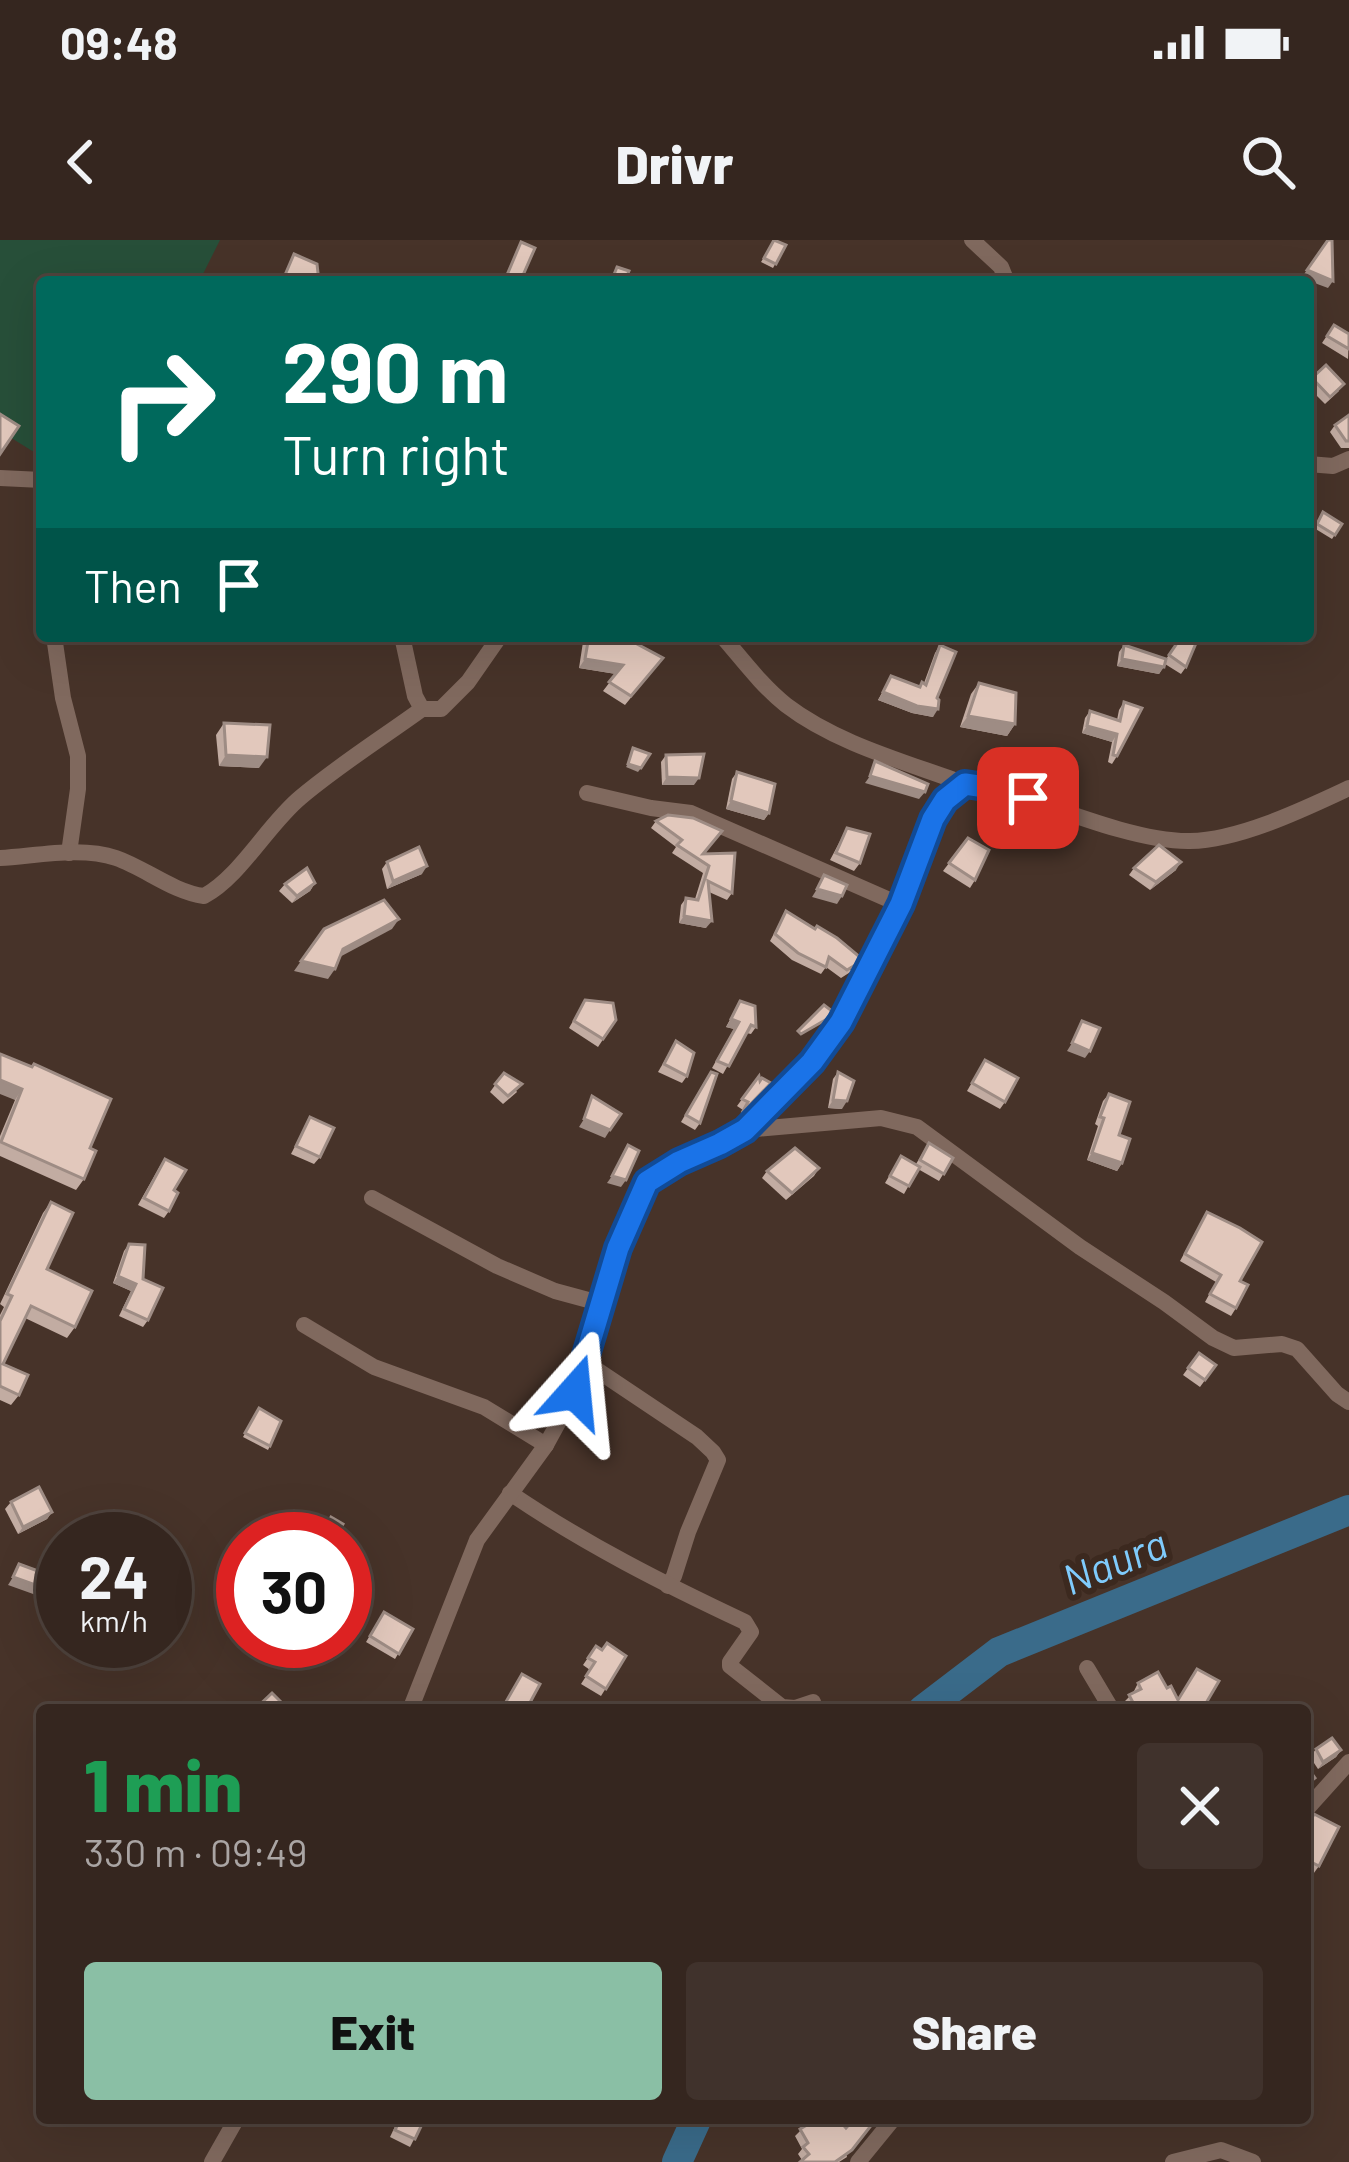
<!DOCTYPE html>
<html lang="en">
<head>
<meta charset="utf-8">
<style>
  body { margin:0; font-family:Barlow,sans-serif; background:#40322c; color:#f1f3f6; height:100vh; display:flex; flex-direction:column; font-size:45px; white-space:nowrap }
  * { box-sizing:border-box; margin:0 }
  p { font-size:39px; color:#aaa5a4 }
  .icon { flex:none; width:66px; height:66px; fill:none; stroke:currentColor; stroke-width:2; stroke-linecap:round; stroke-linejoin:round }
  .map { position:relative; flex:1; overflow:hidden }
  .sheet { position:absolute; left:36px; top:1464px; width:1275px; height:420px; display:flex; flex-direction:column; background:#35261f; border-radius:12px; box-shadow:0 12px 48px #0002,0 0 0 3px #4f433d }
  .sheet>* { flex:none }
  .guide { position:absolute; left:36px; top:36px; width:1278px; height:366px; border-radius:12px; box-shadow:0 12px 48px #0002,0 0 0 3px #4f433d; background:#00695c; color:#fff; overflow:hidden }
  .speed { position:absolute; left:36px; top:1272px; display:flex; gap:24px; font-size:60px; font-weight:700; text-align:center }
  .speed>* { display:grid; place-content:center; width:156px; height:156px; border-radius:50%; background:#35261f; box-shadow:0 12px 48px #0002,0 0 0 3px #4f433d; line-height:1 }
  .speed small { font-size:30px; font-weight:400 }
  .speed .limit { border:18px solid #d22; background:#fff; color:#111 }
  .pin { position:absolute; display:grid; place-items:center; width:102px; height:102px; color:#fff; margin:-51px; border-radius:24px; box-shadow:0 6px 18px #0006 }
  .me { position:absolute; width:132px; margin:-66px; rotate:18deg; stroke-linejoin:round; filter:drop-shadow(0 0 9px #0008) }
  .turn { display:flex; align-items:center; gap:42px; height:252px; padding:0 48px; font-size:54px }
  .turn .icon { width:156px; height:156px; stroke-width:2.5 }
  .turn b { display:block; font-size:84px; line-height:102px }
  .then { display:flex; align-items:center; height:114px; padding:0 48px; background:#0003; gap:24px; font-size:45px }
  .round { display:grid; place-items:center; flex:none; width:126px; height:126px; border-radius:12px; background:#40322c }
  .head { display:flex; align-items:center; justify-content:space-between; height:204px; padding:0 48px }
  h1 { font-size:72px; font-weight:800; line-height:90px; color:#1e9e55 }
  .action { display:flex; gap:24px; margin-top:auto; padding:24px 48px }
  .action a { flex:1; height:138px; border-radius:12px; background:#8abfa5; color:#111; font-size:48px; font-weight:800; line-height:138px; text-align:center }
  .action a+a { background:#40322c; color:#f1f3f6 }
  .status { display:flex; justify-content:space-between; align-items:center; height:84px; padding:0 60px; background:#35261f; direction:ltr }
  .status svg { height:33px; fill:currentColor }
  header { display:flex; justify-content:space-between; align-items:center; height:156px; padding:0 48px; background:#35261f; font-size:54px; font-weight:800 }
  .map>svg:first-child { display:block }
  .green { fill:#274f39 }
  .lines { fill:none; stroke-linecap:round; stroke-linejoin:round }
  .river { stroke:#3a6b8a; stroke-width:30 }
  .minor { stroke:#80695e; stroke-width:16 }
  .wall { fill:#c2aca2 }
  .shaded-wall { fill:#9e8c84 }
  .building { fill:#e2c8bc; stroke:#9e8c84; stroke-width:3 }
  .route-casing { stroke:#114b97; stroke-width:30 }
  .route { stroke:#1a73e8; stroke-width:21 }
  .labels { text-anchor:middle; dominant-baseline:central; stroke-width:12; stroke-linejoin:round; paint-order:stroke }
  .water-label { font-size:42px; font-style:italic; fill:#7fcbfc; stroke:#3c291f }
</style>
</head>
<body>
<div class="status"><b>09:48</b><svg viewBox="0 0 49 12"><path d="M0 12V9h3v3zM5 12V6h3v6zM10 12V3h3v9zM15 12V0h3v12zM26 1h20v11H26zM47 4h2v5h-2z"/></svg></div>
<header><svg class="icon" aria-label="back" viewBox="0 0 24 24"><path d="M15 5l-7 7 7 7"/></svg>Drivr<svg class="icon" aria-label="search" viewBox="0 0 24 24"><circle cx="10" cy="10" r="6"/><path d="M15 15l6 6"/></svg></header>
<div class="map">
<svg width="1349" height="1922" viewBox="0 0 1349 1922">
  <rect width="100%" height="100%" fill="#473329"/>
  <path class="green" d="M0,0H220L199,42H42V217L0,191Z"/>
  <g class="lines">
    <g class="river">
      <path d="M923,1470L999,1412L1349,1270"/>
      <path d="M677,1922L697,1878"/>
    </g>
    <g class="minor">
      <path d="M972,0L1001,27L1007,42"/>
      <path d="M1308,224L1333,226L1349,219"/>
      <path d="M0,238L42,240"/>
      <path d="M54,396L63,458L78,516V549L69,613"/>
      <path d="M402,396L415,456L422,469"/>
      <path d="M722,396C742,419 762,446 786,465C837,504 906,522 965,544"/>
      <path d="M587,553L651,568L691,573L901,665"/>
      <path d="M0,618C36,616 81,606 116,618C145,628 173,652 204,656C240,637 268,584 301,557C339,525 382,498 422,469H441L468,442L500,396"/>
      <path d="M745,890L881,878L917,887L1080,1007L1164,1062L1213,1098L1234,1108L1282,1104L1297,1109L1337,1154L1349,1162"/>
      <path d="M372,958L497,1026L555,1051L603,1064"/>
      <path d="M304,1085L374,1127L484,1167L546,1205"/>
      <path d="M585,1122L697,1197L713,1212L718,1220L688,1292L674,1336L668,1346"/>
      <path d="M510,1253C585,1304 664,1344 745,1382L751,1392L730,1422V1426L782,1467L795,1468L813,1462"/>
      <path d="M1087,1428L1112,1470"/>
      <path d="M410,1470L477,1300L546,1205L575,1152L618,1008L648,942L679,922L720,905L745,890L812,822L841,781L901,665L933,579L945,560L965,544L992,547C1048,564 1133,602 1190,601C1240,600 1304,569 1349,548"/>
      <path d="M1305,1571L1349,1522"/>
      <path d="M212,1922L237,1878"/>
      <path d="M858,1922L894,1878"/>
      <path d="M1173,1922L1221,1910L1253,1922"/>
    </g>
  </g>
  <g class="wall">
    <path d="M774,0L786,5L773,28L761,22Z"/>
    <path d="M1334,85L1349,94L1348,119L1322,103Z"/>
    <path d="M1312,138L1339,151L1325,164L1308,147Z"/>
    <path d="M1349,175V208H1341L1330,192L1335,185Z"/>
    <path d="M1323,272L1342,284L1332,299L1314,288Z"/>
    <path d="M570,396H638L637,404L663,418L625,465L603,451L616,434L579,428L583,402Z"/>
    <path d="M1182,396L1186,427L1181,434L1165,424L1159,434L1117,426L1119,412L1124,405L1166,419Z"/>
    <path d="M940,405L937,458L933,477L912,473L878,460L891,436L919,446L922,442L924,443L935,413Z"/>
    <path d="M979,443L1015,484L1007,496L960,487L971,454Z"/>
    <path d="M1124,462L1117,516L1112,524L1108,522L1112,502L1082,493L1085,478L1090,471L1117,480L1119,470Z"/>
    <path d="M224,483L259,528L219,526L216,495Z"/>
    <path d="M666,515L694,545H662L661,522Z"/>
    <path d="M737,532L769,573L764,580L726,569L732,539Z"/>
    <path d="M656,581L703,614L732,653L727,660L709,652L706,688L679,683L681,665L686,658L695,659L703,633L672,613L676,607L651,588Z"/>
    <path d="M847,588L860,623L854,631L830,620Z"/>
    <path d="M968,598L975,640L970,648L943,631Z"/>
    <path d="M387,622L422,634L387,649L382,629Z"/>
    <path d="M1134,628L1176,630L1150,650L1129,635Z"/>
    <path d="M315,643L310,651L292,663L279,651L285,644Z"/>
    <path d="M786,671L852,731L841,738L826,727L821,734L792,720L770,701Z"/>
    <path d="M585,760L616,780L598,807L569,788Z"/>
    <path d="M740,761L756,787L751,794L746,793L723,834L712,828L734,789L726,787Z"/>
    <path d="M676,801L687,836L682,843L658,832Z"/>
    <path d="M0,814L90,908L84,939L76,950L0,916V896L15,860Z"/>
    <path d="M985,820L1005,862L1000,869L967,851Z"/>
    <path d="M838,832L842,869L828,868L833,839Z"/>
    <path d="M504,833L517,852L503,864L490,852Z"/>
    <path d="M759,836L760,841L771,843L737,880L743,870L737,866Z"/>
    <path d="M706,839L700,883L695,890L681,882Z"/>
    <path d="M1109,854L1119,895L1122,923L1117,931L1087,920L1098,886L1095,884L1103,861Z"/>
    <path d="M310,877L320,917L314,924L291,914Z"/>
    <path d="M929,903L953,918L939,941L918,929L904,954L885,943L901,916L916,924Z"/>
    <path d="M160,926L174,950L169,971L164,978L138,965Z"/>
    <path d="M819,928L814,936L786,960L762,938L767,931Z"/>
    <path d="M51,962L47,1029L75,1087L67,1098L25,1078L3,1124L19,1155L11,1165L0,1160V1075L4,1067L0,1064L43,973Z"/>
    <path d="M1207,972L1236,1068L1231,1076L1205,1062L1216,1042L1180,1021Z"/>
    <path d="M129,1004L143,1039L148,1080L143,1087L119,1076L131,1051L113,1043L124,1011Z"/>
    <path d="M1199,1113L1216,1125L1200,1147L1183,1135Z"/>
    <path d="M259,1168L270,1206L268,1210L243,1197Z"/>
    <path d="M11,1262L52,1272L47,1279L18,1294L5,1269Z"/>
    <path d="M384,1372L413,1389L395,1419L366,1402Z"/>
    <path d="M596,1406L602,1410L626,1416L601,1456L581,1444L590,1430L583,1425Z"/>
    <path d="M1138,1443L1167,1448L1178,1459L1202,1470H1127L1123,1463L1133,1453Z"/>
    <path d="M1316,1509L1341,1510L1336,1517L1318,1529L1310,1517Z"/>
    <path d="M1314,1574L1319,1626L1311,1637L1305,1634V1588Z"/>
    <path d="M399,1878H425L410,1907L390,1897Z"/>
    <path d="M798,1878H837L847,1917L839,1922H800L802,1920L798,1914L802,1909L795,1896L805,1886Z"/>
  </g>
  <g class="shaded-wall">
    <path d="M1307,30L1333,41L1328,48L1301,38Z"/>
    <path d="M585,419L623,425L616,434L579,428Z"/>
    <path d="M1122,419L1164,427L1159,434L1117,426Z"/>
    <path d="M883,452L938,469L933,477L912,473L878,460Z"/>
    <path d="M968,476L1015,484L1007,496L960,487Z"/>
    <path d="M1087,486L1117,494L1112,502L1082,493Z"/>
    <path d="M226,515L267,517L259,528L219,526Z"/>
    <path d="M628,524L641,528L638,532L626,527Z"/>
    <path d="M870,536L925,552L919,559L865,543Z"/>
    <path d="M667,537L699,538L694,545H662Z"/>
    <path d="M731,561L769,573L764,580L726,569Z"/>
    <path d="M1181,622L1176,630L1150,650L1156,642Z"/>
    <path d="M427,626L422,634L387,649L393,641Z"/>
    <path d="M315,643L310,651L292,663L297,656Z"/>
    <path d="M817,649L842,656L837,664L812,657Z"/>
    <path d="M684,676L712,681L706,688L679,683Z"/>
    <path d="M399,679L392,689L336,719L343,709Z"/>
    <path d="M301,721L335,729L328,739L294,731Z"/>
    <path d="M731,779L739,782L734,789L726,787Z"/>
    <path d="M1072,803L1090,811L1085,818L1067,811Z"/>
    <path d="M0,840L22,849L15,860L0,854Z"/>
    <path d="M833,860L847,861L842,869L828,868Z"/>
    <path d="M584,879L610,890L605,898L579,887Z"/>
    <path d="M1092,913L1122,923L1117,931L1087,920Z"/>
    <path d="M612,936L626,940L621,947L607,943Z"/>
    <path d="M118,1036L136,1044L131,1051L113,1043Z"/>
    <path d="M52,1272L47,1279L18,1294L23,1287Z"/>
    <path d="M13,1337L41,1347L36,1355L8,1345Z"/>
    <path d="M1341,1510L1336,1517L1318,1529L1323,1522Z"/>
  </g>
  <g class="building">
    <path d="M774,0L786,5L776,24L764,18Z"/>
    <path d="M1328,0H1332L1333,41L1307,30Z"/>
    <path d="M521,2L535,8L520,42H504Z"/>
    <path d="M294,14L317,24L319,42H282Z"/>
    <path d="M617,27L629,31L626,38L638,42H611Z"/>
    <path d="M1334,85L1349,94V109L1327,96Z"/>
    <path d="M1326,125L1344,144L1330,157L1312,138Z"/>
    <path d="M0,174L19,186L0,214Z"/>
    <path d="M1349,175V201H1346L1335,185Z"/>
    <path d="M1323,272L1342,284L1335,295L1317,284Z"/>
    <path d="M589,396H638L637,404L663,418L631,456L609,442L623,425L585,419Z"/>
    <path d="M1182,396H1199L1186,427L1169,415Z"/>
    <path d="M940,405L956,412L937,458L939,460L938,469L917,466L883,452L891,436L920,447L922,442L926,445Z"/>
    <path d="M1124,405L1166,419L1164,427L1122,419Z"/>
    <path d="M979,443L1016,453L1015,484L968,476Z"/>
    <path d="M1124,462L1142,468L1117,516L1113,515L1117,494L1087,486L1090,471L1120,481Z"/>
    <path d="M224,483L270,485L267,517L226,515Z"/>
    <path d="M633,508L650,514L641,528L628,524Z"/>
    <path d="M704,514L699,538L667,537L666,515Z"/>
    <path d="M875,521L928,544L925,552L870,536Z"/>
    <path d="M737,532L775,544L769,573L731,561Z"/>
    <path d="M668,575L693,578L722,591L703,614L735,613L732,653L708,641L712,681L684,676L686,658L698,660L709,626L677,605L682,600L656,581Z"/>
    <path d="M847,588L870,594L860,623L836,613Z"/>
    <path d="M968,598L989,610L975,640L949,623Z"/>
    <path d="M1159,605L1181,622L1156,642L1134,628Z"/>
    <path d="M419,607L427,626L393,641L387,622Z"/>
    <path d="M307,628L315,643L297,656L285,644Z"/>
    <path d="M824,635L847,645L842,656L817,649Z"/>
    <path d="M384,660L399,679L343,709L335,729L301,721L324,689Z"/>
    <path d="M786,671L815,689L817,686L837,698L861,718L857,724L847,730L829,717L826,727L798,713L775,694Z"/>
    <path d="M585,760L613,763L616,780L603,799L574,781Z"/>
    <path d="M740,761L755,766L756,787L751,785L729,826L717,821L739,782L731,779Z"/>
    <path d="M824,765L832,771L827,779L801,794L798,791Z"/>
    <path d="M1082,781L1100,788L1090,811L1072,803Z"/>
    <path d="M676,801L694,813L687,836L664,824Z"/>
    <path d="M0,814L32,827L34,824L111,859L90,908L96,911L84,939L1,902L22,849L0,840Z"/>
    <path d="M985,820L1018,838L1005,862L972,843Z"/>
    <path d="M711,832L717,834L700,883L686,875Z"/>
    <path d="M838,832L854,841L847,861L833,860Z"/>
    <path d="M504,833L522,844L508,856L495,844Z"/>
    <path d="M759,836L760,841L762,838L771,843L742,873L748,862L742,859Z"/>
    <path d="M1109,854L1130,862L1119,895L1130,899L1122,923L1092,913L1104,878L1100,877Z"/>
    <path d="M592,856L621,874L610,890L584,879Z"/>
    <path d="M310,877L334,888L320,917L296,906Z"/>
    <path d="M929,903L953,918L944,934L920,920Z"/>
    <path d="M628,905L639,911L626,940L612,936Z"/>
    <path d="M795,908L819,928L792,953L767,931Z"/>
    <path d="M901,916L920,927L909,946L890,936Z"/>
    <path d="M165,919L186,930L174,950L178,953L169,971L144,958Z"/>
    <path d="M51,962L73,973L47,1029L92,1051L75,1087L31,1066L3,1124L28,1135L19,1155L0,1146V1081L12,1056L7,1054Z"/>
    <path d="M1207,972L1240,988L1262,1002L1240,1041L1248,1045L1236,1068L1210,1054L1221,1035L1185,1014Z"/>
    <path d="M129,1004L145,1005L143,1039L163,1048L148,1080L124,1069L136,1044L118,1036Z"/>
    <path d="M1199,1113L1216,1125L1205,1140L1188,1128Z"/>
    <path d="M259,1168L281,1181L270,1206L245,1193Z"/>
    <path d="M39,1247L52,1272L23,1287L11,1262Z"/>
    <path d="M331,1277L343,1284L334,1299H320Z"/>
    <path d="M19,1324L46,1334L41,1347L13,1337Z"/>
    <path d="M384,1372L413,1389L399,1414L370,1396Z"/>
    <path d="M607,1403L626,1416L606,1449L586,1436L595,1422L588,1418L596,1406L602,1410Z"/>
    <path d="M1197,1429L1219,1441L1202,1470H1137L1129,1455L1141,1449L1138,1443L1158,1432L1167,1448L1171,1446L1178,1460Z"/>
    <path d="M522,1434L540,1444L526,1470H509L503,1467Z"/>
    <path d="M272,1453L289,1470H254Z"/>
    <path d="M1332,1498L1341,1510L1323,1522L1316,1509Z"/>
    <path d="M1305,1524L1315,1538L1305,1546Z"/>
    <path d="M1314,1574L1339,1587L1319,1626L1305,1619V1592Z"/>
    <path d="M401,1878H425L415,1899L395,1890Z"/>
    <path d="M809,1878H837L846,1888L855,1878L860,1882L863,1878H877L852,1910L835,1922H800L809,1914L803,1907L808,1903L800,1889L812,1882Z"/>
  </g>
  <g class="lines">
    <defs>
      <path id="route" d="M575,1152L618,1008L647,942L679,922L720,904L745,890L812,822L841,782L901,664L933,579L945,560L965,544L992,548L1028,558"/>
    </defs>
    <use href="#route" class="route-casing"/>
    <use href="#route" class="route"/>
  </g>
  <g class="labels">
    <g class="water-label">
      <text transform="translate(1114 1320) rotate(-22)">Naura</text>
    </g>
  </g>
</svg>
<div class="speed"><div>24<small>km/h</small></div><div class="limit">30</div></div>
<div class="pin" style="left:1028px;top:558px;background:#d93025"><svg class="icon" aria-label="arrive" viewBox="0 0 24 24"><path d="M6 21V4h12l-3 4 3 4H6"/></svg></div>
<svg class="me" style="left:575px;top:1152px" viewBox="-20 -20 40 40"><path d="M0-17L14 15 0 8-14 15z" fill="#1a73e8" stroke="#fff" stroke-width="4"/></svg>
<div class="guide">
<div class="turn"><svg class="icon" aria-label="right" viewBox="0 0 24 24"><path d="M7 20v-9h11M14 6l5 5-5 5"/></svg><div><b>290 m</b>Turn right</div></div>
<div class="then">Then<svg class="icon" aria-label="arrive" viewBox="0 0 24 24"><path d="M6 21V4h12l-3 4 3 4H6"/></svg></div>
</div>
<section class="sheet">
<div class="head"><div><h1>1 min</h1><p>330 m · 09:49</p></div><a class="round"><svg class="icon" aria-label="close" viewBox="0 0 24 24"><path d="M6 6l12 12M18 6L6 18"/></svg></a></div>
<div class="action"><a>Exit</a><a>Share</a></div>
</section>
</div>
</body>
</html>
